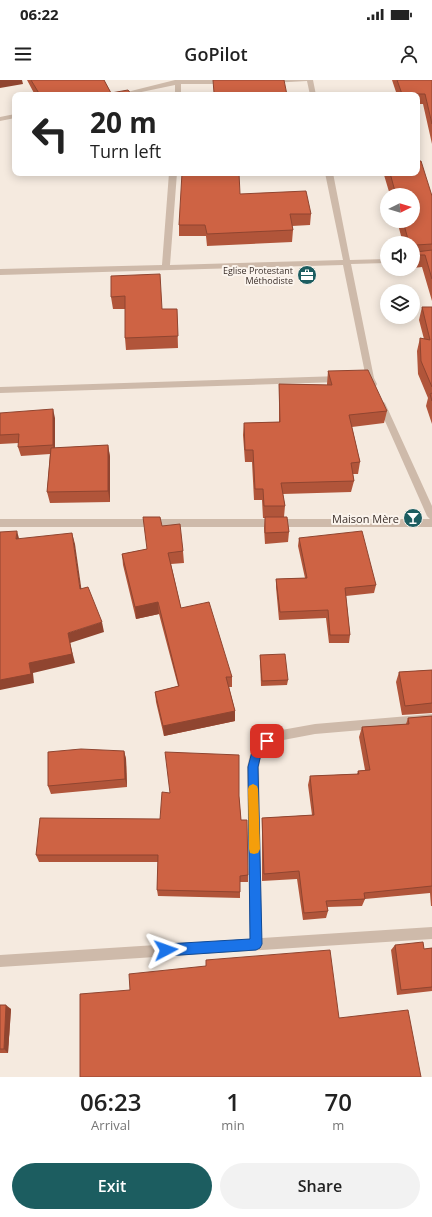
<!DOCTYPE html>
<html lang="en">
<head>
<meta charset="utf-8">
<style>
  body { margin:0; font-family:"Open Sans",sans-serif; background:#f2f2f2; color:#222; height:100vh; display:flex; flex-direction:column; font-size:15px; white-space:nowrap }
  * { box-sizing:border-box; margin:0 }
  p { font-size:13px; color:#767676 }
  .icon { flex:none; width:22px; height:22px; fill:none; stroke:currentColor; stroke-width:2; stroke-linecap:round; stroke-linejoin:round }
  .map { position:relative; height:997px; overflow:hidden }
  .panel { display:flex; flex-direction:column; background:#fff; flex:1 }
  .panel>* { flex:none }
  .hud { position:absolute; left:12px; top:12px; width:408px; height:84px; border-radius:8px; box-shadow:0 2px 10px #0003; background:#fff; color:#222; overflow:hidden }
  .needle { width:26px; rotate:85deg }
  .tools { position:absolute; left:380px; top:108px; display:grid; gap:8px }
  .tools a { display:grid; place-items:center; width:40px; height:40px; border-radius:50%; background:#fff; box-shadow:0 2px 10px #0003; font-size:20px }
  .pin { position:absolute; display:grid; place-items:center; width:34px; height:34px; color:#fff; margin:-17px; border-radius:8px; box-shadow:0 2px 6px #0006 }
  .me { position:absolute; width:44px; margin:-22px; rotate:86deg; stroke-linejoin:round; filter:drop-shadow(0 0 3px #0008) }
  .turn { display:flex; align-items:center; gap:14px; height:84px; padding:0 12px; font-size:18px }
  .turn .icon { width:52px; height:52px; stroke-width:2.5 }
  .turn b { display:block; font-size:28px; line-height:34px }
  .eta { display:flex; justify-content:space-evenly; align-items:center; height:68px; text-align:center }
  .eta b { font-size:24px; font-weight:600; line-height:28px }
  .button { display:flex; gap:8px; margin-top:auto; padding:8px 12px }
  .button a { flex:1; height:46px; border-radius:24px; background:#1c5d60; color:#fff; font-size:16px; font-weight:600; line-height:46px; text-align:center }
  .button a+a { background:#f2f2f2; color:#222 }
  .status { display:flex; justify-content:space-between; align-items:center; height:28px; padding:0 20px; background:#fff; direction:ltr }
  .status svg { height:11px; fill:currentColor }
  header { display:flex; justify-content:space-between; align-items:center; height:52px; padding:0 12px; background:#fff; font-size:18px; font-weight:600 }
  .map>svg:first-child { display:block }
  .lines { fill:none; stroke-linecap:round; stroke-linejoin:round }
  .street { fill:#cebaaa; fill-rule:evenodd }
  .wall { fill:#b1553a }
  .shaded-wall { fill:#904530 }
  .building { fill:#ce6344; stroke:#904530 }
  .route { fill:#1a73e8; stroke:#114b97 }
  .slow { fill:#f59e0b }
  .labels { text-anchor:middle; dominant-baseline:central; stroke-width:4; stroke-linejoin:round; paint-order:stroke }
  .far-poi-label { font-size:9px; fill:#3b2f2a; stroke:#fbf4ed; text-anchor:end }
  .poi-label { font-size:11px; fill:#3b2f2a; stroke:#fbf4ed; text-anchor:end }
</style>
</head>
<body>
<div class="status"><b>06:22</b><svg viewBox="0 0 49 12"><path d="M0 12V9h3v3zM5 12V6h3v6zM10 12V3h3v9zM15 12V0h3v12zM26 1h20v11H26zM47 4h2v5h-2z"/></svg></div>
<header><svg class="icon" aria-label="menu" viewBox="0 0 24 24"><path d="M4 6h16M4 12h16M4 18h16"/></svg>GoPilot<svg class="icon" aria-label="person" viewBox="0 0 24 24"><circle cx="12" cy="8" r="4"/><path d="M4 21q1-7 8-7t8 7"/></svg></header>
<div class="map">
<svg width="432" height="997" viewBox="0 0 432 997">
  <rect width="100%" height="100%" fill="#f5eadf"/>
  <g class="lines">
    <g class="street">
      <path d="M175,0H227L230,2L227,4H181V15H175V5L127,15H115Z"/>
      <path d="M268,0H313L316,15H310L307,1L271,3L269,2Z"/>
      <path d="M15,34V38L0,41V37Z"/>
      <path d="M169,93H177L170,185L343,180L325,93H333L350,180L387,179V183L351,184L374,298L377,304L376,306H370L366,298L343,185L0,195V189L162,185Z"/>
      <path d="M340,296L344,299L340,302L0,313V307Z"/>
      <path d="M381,320L385,323L432,426V447H0V439H430L427,436L377,323Z"/>
      <path d="M432,634V644L315,654L278,661L262,670L259,687L262,858L432,847V859L0,887V875L250,859L247,687L253,663L276,651L315,644Z"/>
    </g>
  </g>
  <g class="wall">
    <path d="M27,0H104L111,13L132,15H35Z"/>
    <path d="M392,0H432V64L423,24H417V15H397Z"/>
    <path d="M92,93H144V94Z"/>
    <path d="M385,93H417L432,116V221L422,187L413,188V163H403L397,141H413V115H390L384,95Z"/>
    <path d="M186,95L240,114L311,134L310,145L292,146L293,150L292,162L207,166L206,156H179V145Z"/>
    <path d="M111,196L162,229H177L178,268L126,270L125,258V229H113L111,217Z"/>
    <path d="M422,227H432V344L426,326L428,318L418,294L417,271L420,258L424,259L419,240Z"/>
    <path d="M328,291L387,331L384,343L352,347L360,382L358,394H353L354,401L351,412L283,414L285,426L284,437L289,452L288,462L265,464L264,448L265,438H263L262,420H254L252,382H245L243,355L244,343L279,342V304L327,305V304Z"/>
    <path d="M0,333L55,338V368L108,365L110,377V422L50,423L47,412L50,374L21,376L18,367L19,363L0,364Z"/>
    <path d="M162,446L183,471L184,483L171,484L181,528L232,597V607H229L235,631V641L164,656L156,622L155,612L178,606L159,534L136,539L123,485L122,474L147,469Z"/>
    <path d="M299,458L376,505L374,513L346,516L350,555L349,563H329L326,538L279,540L276,507V499L305,498L298,466Z"/>
    <path d="M260,575L288,600L287,605L261,606L260,580Z"/>
    <path d="M432,590V633L402,635L396,602L399,592Z"/>
    <path d="M432,636V826H431L430,813L365,819L362,826L327,827L328,831L326,838L303,840L297,799L262,801V738L312,735L308,705L310,696L357,694L358,691L365,690L359,657L362,647L406,644L408,638Z"/>
    <path d="M124,671L126,679L127,707L51,714L48,706Z"/>
    <path d="M239,716L241,740L248,795V802H240V818L158,816L157,810L158,782H39L36,775L160,739Z"/>
    <path d="M395,865L424,869L432,868V911L397,915L391,870Z"/>
    <path d="M0,925L11,929L8,973H0Z"/>
  </g>
  <g class="shaded-wall">
    <path d="M0,0H22L23,4L0,8Z"/>
    <path d="M53,329L55,338V374L53,365Z"/>
    <path d="M108,365L110,377V422L108,411Z"/>
    <path d="M17,451L20,462L16,459Z"/>
    <path d="M72,453L75,464L83,520L80,509Z"/>
    <path d="M158,522L159,534L136,539L135,527Z"/>
    <path d="M102,542L104,552L70,563L75,583L33,593L34,603L0,610V600L29,583L68,553Z"/>
    <path d="M235,631V641L164,656L163,646Z"/>
    <path d="M124,671L126,679L127,707L125,699Z"/>
    <path d="M6,925L11,929L8,973L4,969Z"/>
  </g>
  <g class="building">
    <path d="M31,0H104L111,13L128,10L132,15H40Z"/>
    <path d="M213,0H284L287,15H189L188,14L214,13Z"/>
    <path d="M397,0H432V44L425,14H402Z"/>
    <path d="M417,81H421L432,116V164L416,165L414,166L416,172L432,170V199L425,175H413V163H409L403,141H413V115H396L390,93H417Z"/>
    <path d="M182,93H185L186,95V93H239L240,114L306,111L311,134H290L293,150L207,154L205,145H179Z"/>
    <path d="M160,194L162,229H177L178,256L125,258V216L111,217V196Z"/>
    <path d="M422,227H432V307L421,281L420,258L430,260Z"/>
    <path d="M368,290L387,331L349,335L360,382L351,383L354,401L281,403L285,426H264L263,409H255L253,370H245L244,343L280,342L279,304L332,305L328,291Z"/>
    <path d="M432,313V321L430,314Z"/>
    <path d="M53,329V365L18,367L19,354L0,355V333Z"/>
    <path d="M108,365V411L47,412L51,368Z"/>
    <path d="M143,437H160L162,446L180,444L183,471L168,473L181,528L209,522L232,597H226L235,631L163,646L155,612L179,606L158,522L135,527L122,474L147,469Z"/>
    <path d="M265,437H287L289,452L265,453Z"/>
    <path d="M17,451L16,459L72,453L80,509L88,507L102,542L68,553L72,574L29,583L31,594L0,600V452Z"/>
    <path d="M362,451L376,505L345,508L350,555H330L328,530L280,532L276,499L307,498L299,458Z"/>
    <path d="M285,574L288,600L262,601L260,575Z"/>
    <path d="M432,590V623L405,626L399,592Z"/>
    <path d="M432,636V806L364,813L365,819L326,821L328,831L304,833L299,791L264,794L262,738L314,735L310,696L359,694L358,691L370,690L362,647L409,644L408,638Z"/>
    <path d="M81,669L124,671L125,699L48,706V672Z"/>
    <path d="M165,672L239,675V716L241,740H247L248,795L240,796V812L157,810L158,775H36L40,738L160,739L162,712L170,713Z"/>
    <path d="M423,862L424,869L432,868V907L401,910L395,865Z"/>
    <path d="M330,870L339,938L408,930L421,997H80V914L130,910L129,894L206,886V880Z"/>
    <path d="M0,925H6L4,969H0Z"/>
  </g>
  <path class="route" d="M267,657L270,658L272,661L270,665L262,670L258,687L262,864L260,868L256,870L166,876L161,874L160,870L161,866L166,864L250,859L248,687L254,664Z"/>
  <path class="slow" d="M253,704L257,706L258,709L260,769L258,773L254,774L250,773L249,769L248,709L249,706Z"/>
  <defs>
    <symbol id="office-disc" viewBox="-11 -11 22 22"><circle r="9.5" fill="#1c5d60" stroke="#fbf4ed"/><path d="M-6-3h4V-5.5h4V-3h4V5H-6ZM-1-4.5V-3h2v-1.5ZM-6 0V1H6V0Z" fill="#fff"/></symbol>
    <symbol id="bar-disc" viewBox="-11 -11 22 22"><circle r="9.5" fill="#1c5d60" stroke="#fbf4ed"/><path d="M-6-5H6L.8 .8V4.5H3.5V6h-7V4.5H-.8V.8Z" fill="#fff"/></symbol>
  </defs>
  <g fill-rule="evenodd">
    <use href="#office-disc" x="296" y="184" width="22" height="22"/>
    <use href="#bar-disc" x="402" y="427" width="22" height="22"/>
  </g>
  <g class="labels">
    <g class="far-poi-label">
      <text x="293" y="190">Eglise Protestant<tspan x="293" dy="10">Méthodiste</tspan></text>
    </g>
    <g class="poi-label">
      <text x="399" y="438">Maison Mère</text>
    </g>
  </g>
</svg>
<div class="tools">
<a><svg class="needle" viewBox="-14 -14 28 28"><path d="M0-13l5 13h-10z" fill="#e53935"/><path d="M0 13l5-13h-10z" fill="#767676"/></svg></a>
<a><svg class="icon" aria-label="sound" viewBox="0 0 24 24"><path d="M4 9h4l5-4v14l-5-4H4zM17 9q2 3 0 6"/></svg></a>
<a><svg class="icon" aria-label="layers" viewBox="0 0 24 24"><path d="M12 4l9 5-9 5-9-5zM3 14l9 5 9-5"/></svg></a>
</div>
<div class="pin" style="left:267px;top:661px;background:#d93025"><svg class="icon" aria-label="arrive" viewBox="0 0 24 24"><path d="M6 21V4h12l-3 4 3 4H6"/></svg></div>
<svg class="me" style="left:166px;top:870px" viewBox="-20 -20 40 40"><path d="M0-17L14 15 0 8-14 15z" fill="#1a73e8" stroke="#fff" stroke-width="4"/></svg>
<div class="hud">
<div class="turn"><svg class="icon" aria-label="left" viewBox="0 0 24 24"><path d="M17 20v-9H6M10 6l-5 5 5 5"/></svg><div><b>20 m</b>Turn left</div></div>
</div>
</div>
<section class="panel">
<div class="eta">
<div><b>06:23</b><p>Arrival</p></div>
<div><b>1</b><p>min</p></div>
<div><b>70</b><p>m</p></div>
</div>
<div class="button"><a>Exit</a><a>Share</a></div>
</section>
</body>
</html>
